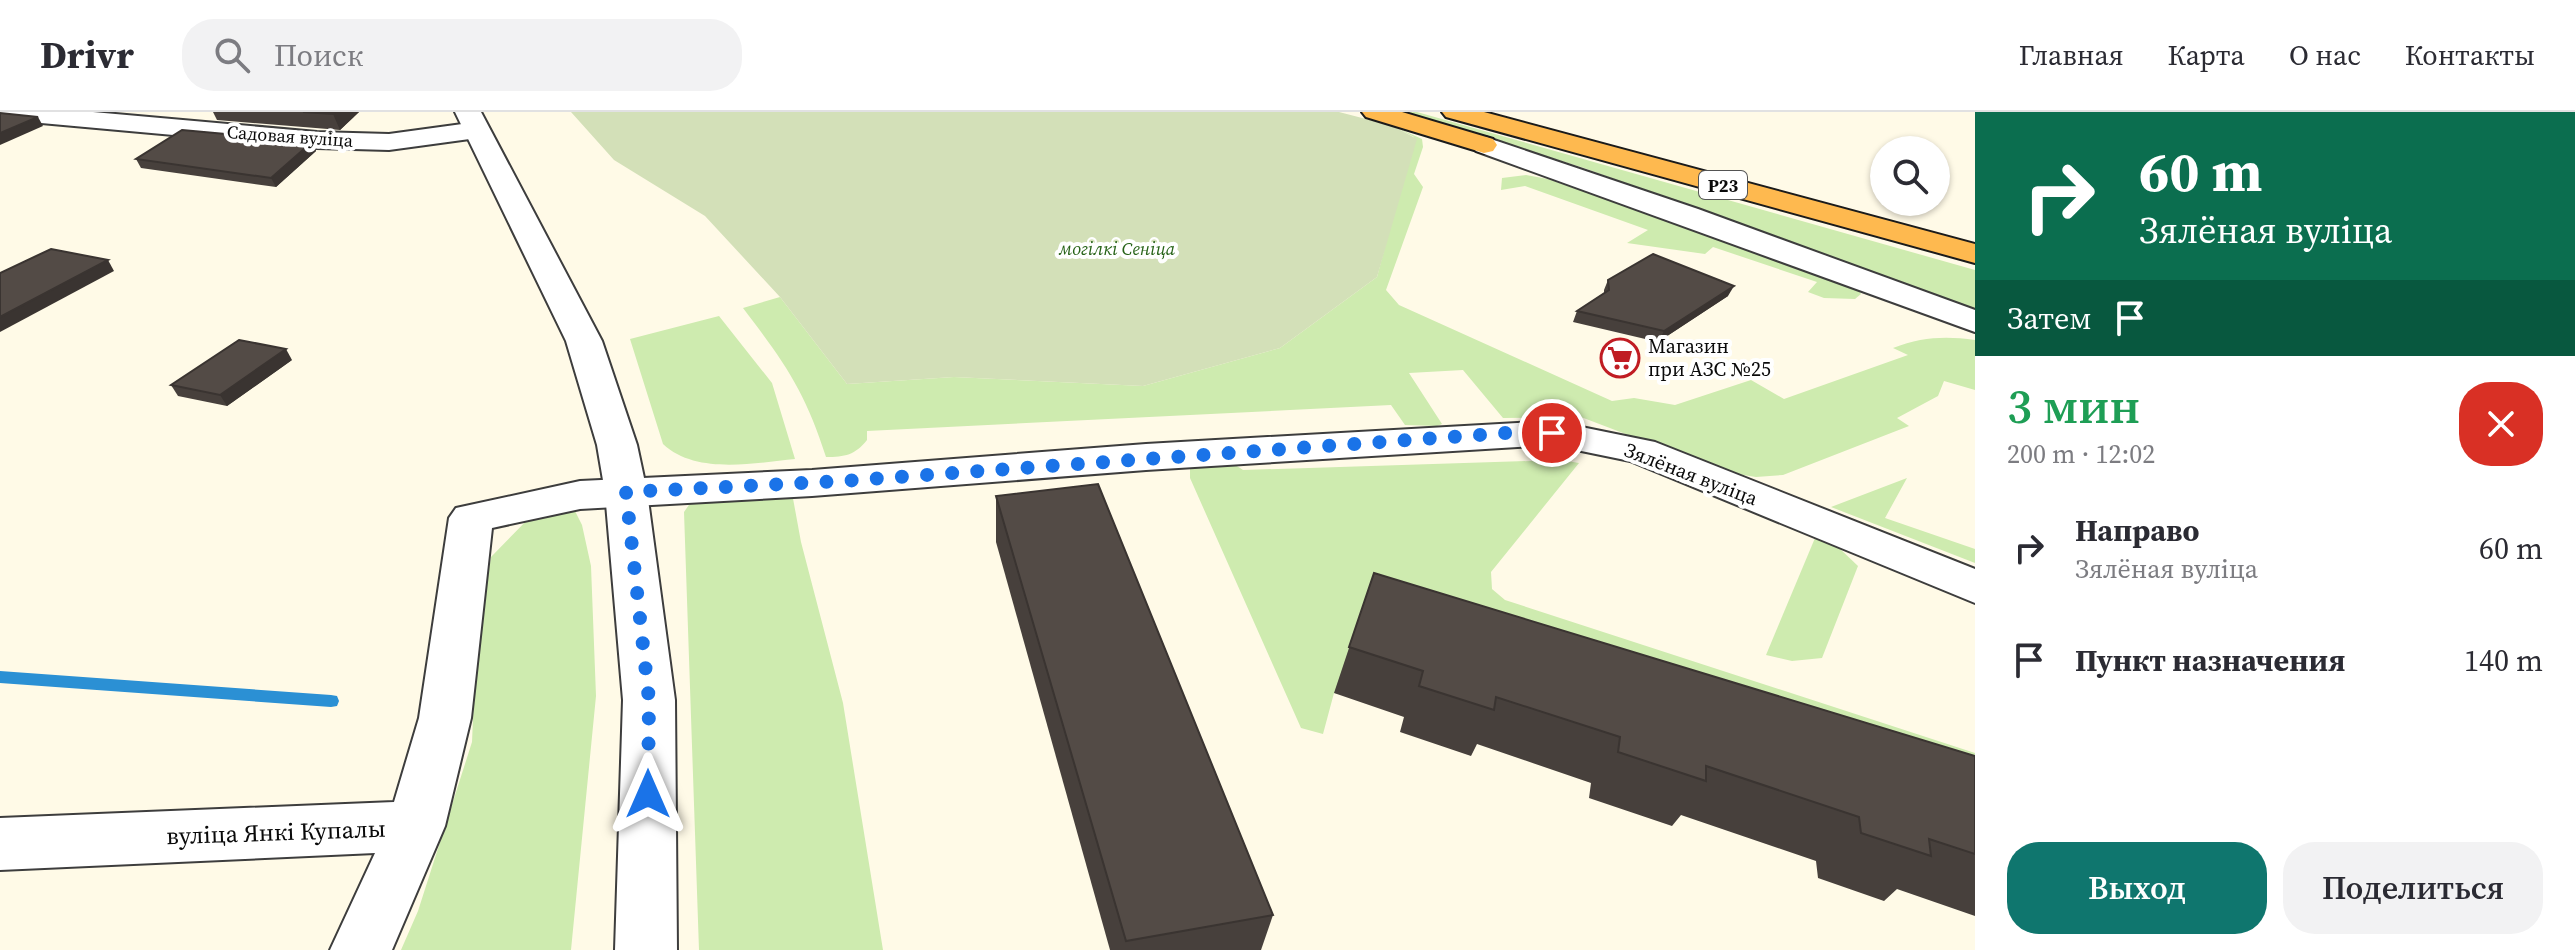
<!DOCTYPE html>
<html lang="ru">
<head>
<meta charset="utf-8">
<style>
  body { margin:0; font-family:"Source Serif 4",serif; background:#f2f2f3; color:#2b2b33; height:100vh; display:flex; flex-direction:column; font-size:30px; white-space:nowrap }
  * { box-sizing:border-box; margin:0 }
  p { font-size:26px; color:#7c7c81 }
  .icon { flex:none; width:44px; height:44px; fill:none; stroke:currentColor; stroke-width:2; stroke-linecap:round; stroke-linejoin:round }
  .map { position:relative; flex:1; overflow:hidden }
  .drawer { display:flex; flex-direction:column; background:#fff; width:600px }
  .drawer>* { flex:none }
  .guide { background:#0b6e4f; color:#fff; overflow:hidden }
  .buttons { position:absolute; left:1870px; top:24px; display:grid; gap:16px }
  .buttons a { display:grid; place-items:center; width:80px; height:80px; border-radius:50%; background:#fff; box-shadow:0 2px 6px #0004; font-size:40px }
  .pin { position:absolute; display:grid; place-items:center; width:68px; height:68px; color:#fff; margin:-34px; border:4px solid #fff; border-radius:50%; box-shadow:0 2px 8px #0007 }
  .me { position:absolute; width:88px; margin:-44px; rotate:0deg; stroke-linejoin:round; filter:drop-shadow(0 0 6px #0008) }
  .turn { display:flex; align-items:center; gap:28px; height:168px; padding:0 32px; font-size:36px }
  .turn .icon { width:104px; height:104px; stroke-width:2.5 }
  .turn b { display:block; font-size:56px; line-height:68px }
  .then { display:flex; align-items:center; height:76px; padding:0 32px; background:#0003; gap:16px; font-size:30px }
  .round { display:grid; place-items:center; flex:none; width:84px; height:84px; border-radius:32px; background:#f2f2f3 }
  .overview { display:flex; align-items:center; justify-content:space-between; height:136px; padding:0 32px }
  h1 { font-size:48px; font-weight:600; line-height:60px; color:#1e9e55 }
  .action { display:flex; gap:16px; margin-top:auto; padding:16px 32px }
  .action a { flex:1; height:92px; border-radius:32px; background:#0f766e; color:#fff; font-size:32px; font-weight:600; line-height:92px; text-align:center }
  .action a+a { background:#f2f2f3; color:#2b2b33 }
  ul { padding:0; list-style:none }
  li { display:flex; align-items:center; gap:24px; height:112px; padding:0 32px }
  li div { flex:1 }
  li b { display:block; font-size:30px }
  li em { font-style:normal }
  header { display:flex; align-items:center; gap:48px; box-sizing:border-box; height:112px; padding:0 40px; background:#fff; border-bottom:2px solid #e1e1e2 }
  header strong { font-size:38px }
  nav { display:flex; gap:44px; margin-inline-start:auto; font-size:28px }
  .search { width:560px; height:72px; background:#f2f2f3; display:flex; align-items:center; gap:20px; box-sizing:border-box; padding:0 28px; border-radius:32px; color:#7c7c81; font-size:30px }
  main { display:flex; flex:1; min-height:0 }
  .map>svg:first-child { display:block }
  .green { fill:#ceebaf }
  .cemetery { fill:#d3e0b8 }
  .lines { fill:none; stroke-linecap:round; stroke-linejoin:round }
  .stream { fill:#2b90d4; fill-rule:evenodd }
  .minor-casing { stroke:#3d3d3d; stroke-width:4 }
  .tertiary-casing { stroke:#3d3d3d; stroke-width:4 }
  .trunk-casing { stroke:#1b1b1b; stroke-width:4 }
  .minor { fill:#fff; fill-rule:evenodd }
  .tertiary { fill:#fff; fill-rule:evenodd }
  .trunk { fill:#feb94f; fill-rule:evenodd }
  .wall { fill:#47403c }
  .shaded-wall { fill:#3a3431 }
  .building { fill:#534b46; stroke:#3a3431; stroke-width:2 }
  .route { stroke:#1a73e8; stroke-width:14; stroke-dasharray:0 25.2 }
  .labels { text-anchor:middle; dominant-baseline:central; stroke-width:8; stroke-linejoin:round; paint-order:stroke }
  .far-street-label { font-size:18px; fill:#0a0a0a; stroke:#fff }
  .shield { fill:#fff; stroke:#545454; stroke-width:2 }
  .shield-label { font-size:18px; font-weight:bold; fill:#0a0a0a }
  .far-park-label { font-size:18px; font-style:italic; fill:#276318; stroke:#fff }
  .poi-label { font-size:20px; fill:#0a0a0a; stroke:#fff; text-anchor:start }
  .street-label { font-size:20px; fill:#0a0a0a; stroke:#fff }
  .near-street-label { font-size:24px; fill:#0a0a0a; stroke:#fff }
</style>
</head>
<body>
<header>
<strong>Drivr</strong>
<div class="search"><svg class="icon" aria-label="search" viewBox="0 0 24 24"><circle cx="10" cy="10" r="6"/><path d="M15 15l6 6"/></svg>Поиск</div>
<nav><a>Главная</a><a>Карта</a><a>О нас</a><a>Контакты</a></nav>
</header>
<main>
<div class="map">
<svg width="1975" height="838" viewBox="0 0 1975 838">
  <rect width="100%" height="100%" fill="#fffae7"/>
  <g class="green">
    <path d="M1404,0H1417L1975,158V199L1584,56Z"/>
    <path d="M1393,14L1422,27L1423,35L1414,62L1423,75L1386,178L1399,193L1612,289L1634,286L1675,293L1751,268L1784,287L1908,243L1893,236C1922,225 1945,224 1975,228V278L1944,269L1938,284L1897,306L1909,314L1783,363L1756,365L1725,360L1581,305L1503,306L1463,258L1409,261L1442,312L1437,314L1405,313L1391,293L867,319V328C855,343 845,345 826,345C805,279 785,251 743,196L780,185L847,272L954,265L1143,274L1280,236L1377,165L1414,25Z"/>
    <path d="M1526,63L1548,67L1856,174L1861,182L1855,187L1824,186L1808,180L1817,170L1713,135L1705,142L1627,131L1648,118L1525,74L1501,78L1502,66Z"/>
    <path d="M719,204L772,271L795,347C754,351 696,363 663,332L630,227Z"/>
    <path d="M1561,348L1579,351L1491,460L1492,477L1505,488L1975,641V721L1334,581L1323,622L1301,616L1190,366V356C1206,348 1228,346 1243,358Z"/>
    <path d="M1907,366L1885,406L1975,437V451L1831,395Z"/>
    <path d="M792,381L801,430L843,591L883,838H699L684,400L691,390Z"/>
    <path d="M574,397L582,413L591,454L596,584L571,838H401L418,799L472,630L476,537L491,445L533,402Z"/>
    <path d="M1815,426L1838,435L1858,454L1822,546L1792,549L1766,543Z"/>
  </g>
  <path class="cemetery" d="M571,0H1339L1393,14L1417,27L1377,165L1280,236L1143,274L954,265L847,272L780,185L705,104L614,48Z"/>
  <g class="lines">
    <path class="stream" d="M0,559L331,583L337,584L339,589L337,594L331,595L0,571Z"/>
    <defs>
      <g id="minor">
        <path d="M0,0H93L317,20L389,22L477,10L486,12L490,18L486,24L477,26L389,38L317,36L8,8L0,6Z"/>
        <path d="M1552,309L1655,330L1975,457V491L1630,349L1552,333L1146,358L812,384L580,397L492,416L471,606L445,714L392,838H330L375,741L0,758V706L394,690L419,606L449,406L456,396L580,369L812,358L1146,332Z"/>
      </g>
      <g id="tertiary">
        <path d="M455,0H481L602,229L637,333L647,380L675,588L677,838H615L623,588L605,380L597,333L566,229Z"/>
        <path d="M1485,25L1698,97L1975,198V220L1476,39L1472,33L1476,27Z"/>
      </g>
      <g id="trunk">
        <path d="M1362,0H1402L1493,27L1497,33L1493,39L1484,41L1366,5Z"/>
        <path d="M1442,0H1484L1975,132V151L1446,5Z"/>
      </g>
    </defs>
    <use href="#minor" class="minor-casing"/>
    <use href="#tertiary" class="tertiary-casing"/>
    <use href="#trunk" class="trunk-casing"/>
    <use href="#minor" class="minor"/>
    <use href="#tertiary" class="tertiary"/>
    <use href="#trunk" class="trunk"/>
  </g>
  <g class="wall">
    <path d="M213,0H359L340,18L217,8Z"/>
    <path d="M312,30L316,39L276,75L141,56L136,47Z"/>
    <path d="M1608,168L1728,184L1658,230L1573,210L1577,199L1604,181V178Z"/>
    <path d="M292,248L227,294L178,284L171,273Z"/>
    <path d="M996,384L1273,803L1261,838H1110L996,430Z"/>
    <path d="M1374,461L1975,644V804L1897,777L1884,789L1818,766L1816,749L1681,703L1672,714L1589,686L1591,671L1477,632L1471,644L1400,620L1404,605L1334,581Z"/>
  </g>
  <g class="shaded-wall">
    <path d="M336,0H359L340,18L333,2Z"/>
    <path d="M38,5L43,14L0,33V21Z"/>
    <path d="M312,30L316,39L276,75L271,66Z"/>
    <path d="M108,148L114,159L0,220V205Z"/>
    <path d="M1734,174L1728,184L1658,230L1664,219Z"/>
    <path d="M286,237L292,248L227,294L220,283Z"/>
  </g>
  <g class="building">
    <path d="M303,0H336L333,2Z"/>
    <path d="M0,1L38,5L0,21Z"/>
    <path d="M182,18L312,30L271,66L136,47Z"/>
    <path d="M51,137L108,148L0,205V161Z"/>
    <path d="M1653,142L1734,174L1664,219L1577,199L1609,178L1608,168Z"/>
    <path d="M239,228L286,237L220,283L171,273Z"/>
    <path d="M1098,372L1273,803L1126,829L996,384Z"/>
    <path d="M1374,461L1975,644V742L1929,727L1931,744L1861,721L1859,705L1706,654V669L1618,640L1620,625L1496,585L1494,598L1419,574L1423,559L1349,535Z"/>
  </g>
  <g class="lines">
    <path class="route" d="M648,682L649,588L626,380L843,369L1506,321H1552"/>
  </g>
  <defs>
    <symbol id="supermarket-ring" viewBox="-11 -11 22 22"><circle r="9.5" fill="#fff" stroke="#c01c23" stroke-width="1.5"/><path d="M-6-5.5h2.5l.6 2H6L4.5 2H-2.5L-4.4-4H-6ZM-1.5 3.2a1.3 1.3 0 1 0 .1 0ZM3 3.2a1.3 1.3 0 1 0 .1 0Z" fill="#c01c23"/></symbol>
  </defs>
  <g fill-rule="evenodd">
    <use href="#supermarket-ring" x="1598" y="224" width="44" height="44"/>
  </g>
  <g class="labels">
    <g class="far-street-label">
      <text transform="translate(290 24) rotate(4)">Садовая вуліца</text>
    </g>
    <rect class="shield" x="1699" y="59" width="48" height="28" rx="6"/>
    <g class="shield-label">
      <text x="1723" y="73">Р23</text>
    </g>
    <g class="far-park-label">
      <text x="1117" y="136">могілкі Сеніца</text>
    </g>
    <g class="poi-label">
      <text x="1648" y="234">Магазин<tspan x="1648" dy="23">при АЗС №25</tspan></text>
    </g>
    <g class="street-label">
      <text transform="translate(1691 362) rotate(21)">Зялёная вуліца</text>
    </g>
    <g class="near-street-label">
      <text transform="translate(276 720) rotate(-2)">вуліца Янкі Купалы</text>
    </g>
  </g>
</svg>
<div class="buttons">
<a><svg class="icon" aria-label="search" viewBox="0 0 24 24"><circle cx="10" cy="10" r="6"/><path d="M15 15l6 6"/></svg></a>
</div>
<div class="pin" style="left:1552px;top:321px;background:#d93025"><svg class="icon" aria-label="arrive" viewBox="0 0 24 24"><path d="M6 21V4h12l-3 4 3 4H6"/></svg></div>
<svg class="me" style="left:648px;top:682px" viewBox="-20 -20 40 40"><path d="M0-17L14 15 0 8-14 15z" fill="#1a73e8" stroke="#fff" stroke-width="4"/></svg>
</div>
<section class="drawer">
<div class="guide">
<div class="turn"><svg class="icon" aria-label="right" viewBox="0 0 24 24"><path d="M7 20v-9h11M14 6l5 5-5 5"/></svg><div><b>60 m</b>Зялёная вуліца</div></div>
<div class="then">Затем<svg class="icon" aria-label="arrive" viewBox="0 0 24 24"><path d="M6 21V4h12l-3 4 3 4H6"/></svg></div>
</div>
<div class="overview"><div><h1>3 мин</h1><p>200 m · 12:02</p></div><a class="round" style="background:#d93025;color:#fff"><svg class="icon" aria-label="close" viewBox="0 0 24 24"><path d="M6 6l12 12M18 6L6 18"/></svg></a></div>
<ul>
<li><svg class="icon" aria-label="right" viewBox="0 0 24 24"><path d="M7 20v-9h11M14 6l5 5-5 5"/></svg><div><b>Направо</b><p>Зялёная вуліца</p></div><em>60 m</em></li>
<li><svg class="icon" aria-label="arrive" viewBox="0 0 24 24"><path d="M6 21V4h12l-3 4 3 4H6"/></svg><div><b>Пункт назначения</b></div><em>140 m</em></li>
</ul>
<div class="action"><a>Выход</a><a>Поделиться</a></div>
</section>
</main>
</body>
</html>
